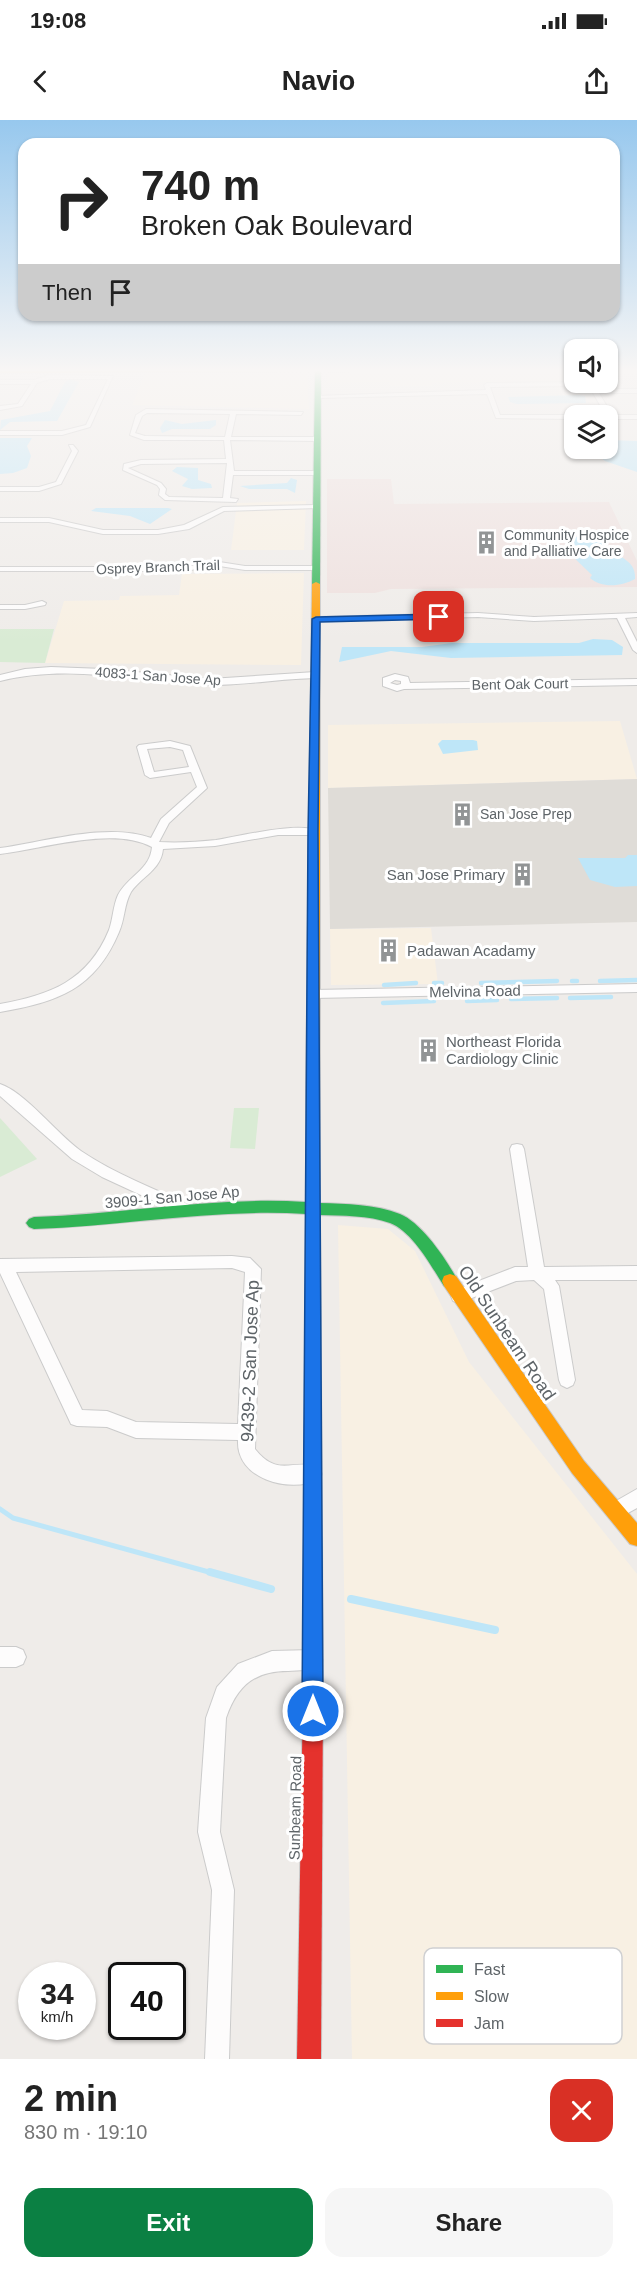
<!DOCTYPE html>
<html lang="en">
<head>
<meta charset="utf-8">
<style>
  body { margin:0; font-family:Arial,sans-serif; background:#f6f6f6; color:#222; height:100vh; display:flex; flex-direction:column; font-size:22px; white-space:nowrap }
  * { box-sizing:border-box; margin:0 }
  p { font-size:20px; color:#767676 }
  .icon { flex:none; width:33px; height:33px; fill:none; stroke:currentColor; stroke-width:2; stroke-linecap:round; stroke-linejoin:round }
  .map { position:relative; height:1939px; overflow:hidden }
  .drawer { display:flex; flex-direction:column; background:#fff; flex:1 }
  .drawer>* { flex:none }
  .top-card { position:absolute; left:18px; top:18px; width:602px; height:183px; border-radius:18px; box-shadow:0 2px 4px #0004; background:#fff; color:#222; overflow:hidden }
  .buttons { position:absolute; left:564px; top:219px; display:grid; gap:12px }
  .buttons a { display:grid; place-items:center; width:54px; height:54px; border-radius:12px; background:#fff; box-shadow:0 2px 4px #0004; font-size:30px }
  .speed { position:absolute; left:18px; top:1842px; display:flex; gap:12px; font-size:30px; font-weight:700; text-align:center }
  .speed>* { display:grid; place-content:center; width:78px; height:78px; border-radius:50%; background:#fff; box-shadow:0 2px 4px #0004; line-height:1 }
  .speed small { font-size:15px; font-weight:400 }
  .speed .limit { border:3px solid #111; border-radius:9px; background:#fff; color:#111 }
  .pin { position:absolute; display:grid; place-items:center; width:51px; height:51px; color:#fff; margin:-26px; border-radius:12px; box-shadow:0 3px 9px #0006 }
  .me { position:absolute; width:66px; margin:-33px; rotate:0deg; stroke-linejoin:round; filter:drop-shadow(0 0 4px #0008) }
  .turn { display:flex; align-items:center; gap:21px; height:126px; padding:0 24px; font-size:27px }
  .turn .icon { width:78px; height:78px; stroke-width:2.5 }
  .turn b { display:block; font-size:42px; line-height:51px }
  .then { display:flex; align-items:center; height:57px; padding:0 24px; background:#0003; gap:12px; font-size:22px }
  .round { display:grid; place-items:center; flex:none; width:63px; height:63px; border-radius:18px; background:#f6f6f6 }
  .head { display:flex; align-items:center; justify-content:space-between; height:102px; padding:0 24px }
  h1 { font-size:36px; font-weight:800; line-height:45px }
  .primary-button { display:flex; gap:12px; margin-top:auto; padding:12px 24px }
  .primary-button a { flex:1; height:69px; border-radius:18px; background:#0b8043; color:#fff; font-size:24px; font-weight:800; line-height:69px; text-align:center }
  .primary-button a+a { background:#f6f6f6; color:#222 }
  .status { display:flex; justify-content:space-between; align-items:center; height:42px; padding:0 30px; background:#fff; direction:ltr }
  .status svg { height:16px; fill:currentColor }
  header { display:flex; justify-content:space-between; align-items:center; height:78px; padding:0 24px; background:#fff; font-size:27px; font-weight:800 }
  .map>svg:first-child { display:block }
  .commercial { fill:#f8f0e3 }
  .education { fill:#dfdcd7 }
  .medical { fill:#eee0de }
  .green { fill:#d9ebd4 }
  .water { fill:#bee6f8 }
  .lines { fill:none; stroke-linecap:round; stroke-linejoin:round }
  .stream-far2 { stroke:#bee6f8; stroke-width:4.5 }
  .stream-far1 { stroke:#bee6f8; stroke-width:5 }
  .stream { stroke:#bee6f8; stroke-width:8 }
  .street-casing { stroke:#cbcbcb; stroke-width:2 }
  .fast-casing { stroke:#cacaca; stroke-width:2 }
  .slow-casing { stroke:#cacaca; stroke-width:2 }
  .jam-casing { stroke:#cacaca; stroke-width:2 }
  .street { fill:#fdfcfc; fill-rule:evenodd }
  .fast { fill:#30b455; fill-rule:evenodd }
  .slow { fill:#ff9f0a; fill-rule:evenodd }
  .jam { fill:#e5322d; fill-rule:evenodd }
  .route { fill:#1a73e8; stroke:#114b97; stroke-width:1.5 }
  .labels { text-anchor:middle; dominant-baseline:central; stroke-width:6; stroke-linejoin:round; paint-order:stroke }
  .far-poi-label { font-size:14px; fill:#5e6468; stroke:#fff; text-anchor:start }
  .far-street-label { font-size:14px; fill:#5e6468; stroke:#fff }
  .poi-label { font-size:15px; fill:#5e6468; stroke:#fff; text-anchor:start }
  .street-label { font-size:15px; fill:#5e6468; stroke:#fff }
  .near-street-label { font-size:18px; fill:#5e6468; stroke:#fff }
  .key { fill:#fff; stroke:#cfd0d2; stroke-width:1.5 }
  .key-label { font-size:16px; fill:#5e6468 }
</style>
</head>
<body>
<div class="status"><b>19:08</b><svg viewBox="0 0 49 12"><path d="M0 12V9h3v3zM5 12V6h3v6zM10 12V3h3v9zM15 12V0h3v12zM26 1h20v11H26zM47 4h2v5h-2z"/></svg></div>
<header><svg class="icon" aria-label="back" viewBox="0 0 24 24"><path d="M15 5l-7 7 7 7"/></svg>Navio<svg class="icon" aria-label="share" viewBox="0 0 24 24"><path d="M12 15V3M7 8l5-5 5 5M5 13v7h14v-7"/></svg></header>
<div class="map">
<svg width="637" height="1939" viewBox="0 0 637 1939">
  <rect width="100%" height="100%" fill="#efece9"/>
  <g class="commercial">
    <path d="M574,251V261L432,263V266H390L389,262L327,263V254Z"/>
    <path d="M145,254H307L309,289L132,285Z"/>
    <path d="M306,381L304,430H231L237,383Z"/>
    <path d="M304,453L301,545L45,543L64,481L119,480L120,476L179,475L182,454Z"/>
    <path d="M620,601L637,659L328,668V605Z"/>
    <path d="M431,808L438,864L331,865L330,809Z"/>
    <path d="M338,1105L388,1109L415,1131L469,1242L637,1454V1939H352Z"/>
  </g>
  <path class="education" d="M637,659V802L330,809L328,668Z"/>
  <path class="medical" d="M327,359H391L394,384L609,382L637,441V467L391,469L375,473H327Z"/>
  <g class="green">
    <path d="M0,509H54L45,543L0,542Z"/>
    <path d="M234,988H259L255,1029L230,1028Z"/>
    <path d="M0,998L37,1039L0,1057Z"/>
  </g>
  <g class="water">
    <path d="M70,259L79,262L57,301L10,302L0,310L1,300L50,291L65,262Z"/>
    <path d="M579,275L585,276L586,283L517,284L510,282L508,277Z"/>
    <path d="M165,300L182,304L216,300V305L210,309H172L162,313L160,308Z"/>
    <path d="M0,318H32L27,326L31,336L27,348L13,353L0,354Z"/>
    <path d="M608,320L637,321V352L605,341L589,329L608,328Z"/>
    <path d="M177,347L198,348V360L211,364L212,368L192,369L182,366L188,359L172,351Z"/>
    <path d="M291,358L297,360L295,373L287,369H249L240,366L287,363Z"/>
    <path d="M96,388H168L172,389L150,404L130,396L91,391Z"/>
    <path d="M564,417H598C609,437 637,436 635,459C623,466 602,469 590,458L592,455L568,432Z"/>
    <path d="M593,519L612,520L623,527L622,535L451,538L391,531L339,542L342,527H422L452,523H579Z"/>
    <path d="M442,620H473L477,621L478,630L443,634L438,624Z"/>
    <path d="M628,735H637V766L615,767L590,760L578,738H625Z"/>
  </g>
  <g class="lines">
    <g class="stream-far2">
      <path d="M572,861H577"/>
      <path d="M600,861L637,860"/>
      <path d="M434,863H442"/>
      <path d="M481,863L557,861"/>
      <path d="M384,865L416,863"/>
      <path d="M570,878L611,877"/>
      <path d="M511,879L557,878"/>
      <path d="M467,881L497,880"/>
      <path d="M383,883L434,881"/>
    </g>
    <path class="stream-far1" d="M0,1389L13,1398L216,1454"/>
    <g class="stream">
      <path d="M210,1452L271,1469"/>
      <path d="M351,1479L495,1510"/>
    </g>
    <defs>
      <g id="street">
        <path d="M316,250H368L318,253Z"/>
        <path d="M49,255L113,256L90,307L62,315H0V311H62L86,305L108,259H50L37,263L22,286L0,290V286L18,284L31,264H0V260H34Z"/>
        <path d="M592,262L597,269H637V273H599L612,295H637V299H608L589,266L490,267L500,295H574V299L496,298L487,274L318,278L315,276L486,270L484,265L487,263Z"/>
        <path d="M146,289L303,292L301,295L236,294L231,317H318L321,319L318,321L230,320L234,351H317L320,353L317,355H233L230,378L238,379L236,382L165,380L159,375L160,369L157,365L123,350L124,344L141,340L226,339L224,320H144L130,315L136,295ZM147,293L230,294L225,317L145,316L135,313L142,296ZM227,343L223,378L169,377L165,374L166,369L161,363L128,348L141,344Z"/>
        <path d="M69,325H73L78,331L61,364L39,371H0V367H39L56,362L72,331Z"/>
        <path d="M316,385L318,388L224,391L189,409L158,414H103L49,402H0V398H49L103,410H158L184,405L223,387Z"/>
        <path d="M213,441L245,446H316L320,448L316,450H245L213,445L187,451H0V447H187Z"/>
        <path d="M42,481L46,483L45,485L25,489H0V485H25Z"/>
        <path d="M478,493L534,497L637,493V497L625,498L637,522V533L633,530L617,498L534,501L478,497L316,501L312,499L316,497Z"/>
        <path d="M51,547L104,549L210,559L315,552L319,555L315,558C280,559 245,565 210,565C137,563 73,543 0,561V555L25,549Z"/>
        <path d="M395,554L408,557L410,563L637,559V565L404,569L397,571L383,566V558ZM395,560L401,561V564L397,565L390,563Z"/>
        <path d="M170,621L190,626L207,668L169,703L159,722C177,723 198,722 216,720C237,717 303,700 318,712L313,715H278L215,726L163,729C161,750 142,756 131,772C124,784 125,799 119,812C95,869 58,882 0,892V884C50,875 88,861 109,810C113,799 113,786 118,775C128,756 150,750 152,727C113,706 43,729 0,734V728C44,722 108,702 151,718L161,699L197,667L191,652L150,658L145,655L137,627L139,625ZM170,627L183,630L189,647L154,652L147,629Z"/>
        <path d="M637,864V872L313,878L307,874L313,870Z"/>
        <path d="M0,964C25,972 57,1014 81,1031C115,1054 155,1069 192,1086L194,1090L192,1094L187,1096L182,1094L102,1057L72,1039L0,976Z"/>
        <path d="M517,1024L522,1025L524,1029L544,1147L637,1146V1160H555L559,1166L575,1260L573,1265L567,1268L561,1265L559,1260L544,1169L534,1160L516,1161L459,1183L453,1181L451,1176L453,1171L515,1147H528L510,1029L512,1025Z"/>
        <path d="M232,1136L250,1138L261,1149L255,1329C279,1359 293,1337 319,1348L322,1354L319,1360C288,1373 236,1359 238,1320L136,1318L107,1307L77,1306L71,1304L0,1153V1139ZM232,1148L245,1152L238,1304L136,1302L107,1291L82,1290L16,1152Z"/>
        <path d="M637,1369V1388L615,1400L609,1397L606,1391L609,1385Z"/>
        <path d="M0,1527H16L23,1530L26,1537L23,1544L16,1547H0Z"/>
        <path d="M313,1530L320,1533L323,1540L320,1547C310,1551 299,1550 288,1551C254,1551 237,1566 226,1598L220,1712L234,1770L229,1939H205L212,1770L198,1712L206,1598L217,1567L238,1544L272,1531Z"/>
      </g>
      <g id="fast">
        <path d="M315,250H321L320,464L316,466L312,464Z"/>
        <path d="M313,963L320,968V1083C347,1084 375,1084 400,1094C422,1103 447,1140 458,1161L456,1166L450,1168L444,1166C431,1146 413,1112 390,1103C368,1095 343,1096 320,1095L323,1574L320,1581L313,1584L306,1581L303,1574L306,1094C215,1088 125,1106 34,1109L29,1107L26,1103L29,1099L34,1097C125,1094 215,1076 306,1082V968Z"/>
      </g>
      <g id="slow">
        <path d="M0,250H320L321,251L0,253Z"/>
        <path d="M316,462L320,464V968L313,973L306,968L312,464Z"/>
        <path d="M450,1154L456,1156L584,1341L637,1403V1426L630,1424L572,1353L444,1166L442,1161L444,1156Z"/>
      </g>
      <path id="jam" d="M313,1564L320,1567L323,1574L321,1939H297L303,1574L306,1567Z"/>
    </defs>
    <use href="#street" class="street-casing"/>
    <use href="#fast" class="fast-casing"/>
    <use href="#slow" class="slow-casing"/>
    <use href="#jam" class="jam-casing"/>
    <use href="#street" class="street"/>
    <use href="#fast" class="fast"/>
    <use href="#slow" class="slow"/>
    <use href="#jam" class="jam"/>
  </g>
  <linearGradient id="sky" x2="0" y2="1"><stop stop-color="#97c8ee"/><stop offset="0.48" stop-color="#f8f6f5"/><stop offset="1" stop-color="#f8f6f5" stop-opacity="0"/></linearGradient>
  <rect width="637" height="522" fill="url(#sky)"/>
  <path class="route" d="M439,494L442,499L320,502L318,712L323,1591L320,1598L313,1601L305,1598L302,1591L308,712L312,499L316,497Z"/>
  <defs>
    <symbol id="building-bare" viewBox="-9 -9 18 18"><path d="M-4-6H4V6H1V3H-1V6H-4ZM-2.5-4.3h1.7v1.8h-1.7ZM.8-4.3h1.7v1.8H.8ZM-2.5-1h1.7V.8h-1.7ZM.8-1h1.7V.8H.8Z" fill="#919495" stroke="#fff" stroke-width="2.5" paint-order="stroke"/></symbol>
  </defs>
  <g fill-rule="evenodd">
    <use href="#building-bare" x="470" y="406" width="33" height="33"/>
    <use href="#building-bare" x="446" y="678" width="33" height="33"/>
    <use href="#building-bare" x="506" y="738" width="33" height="33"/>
    <use href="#building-bare" x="372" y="814" width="33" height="33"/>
    <use href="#building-bare" x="412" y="914" width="33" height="33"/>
  </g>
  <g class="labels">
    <g class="far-poi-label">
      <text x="504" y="415">Community Hospice<tspan x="504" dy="16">and Palliative Care</tspan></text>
      <text x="480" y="694">San Jose Prep</text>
    </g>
    <g class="far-street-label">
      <text transform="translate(158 447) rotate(-2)">Osprey Branch Trail</text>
      <text transform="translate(158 556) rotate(4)">4083-1 San Jose Ap</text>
      <text transform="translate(520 564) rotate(-1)">Bent Oak Court</text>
    </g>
    <g class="poi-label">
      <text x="505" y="754" text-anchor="end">San Jose Primary</text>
      <text x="407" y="830">Padawan Acadamy</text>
      <text x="446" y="921">Northeast Florida<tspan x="446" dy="17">Cardiology Clinic</tspan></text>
    </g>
    <g class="street-label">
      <text transform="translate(475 871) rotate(-1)">Melvina Road</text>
      <text transform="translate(172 1077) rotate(-5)">3909-1 San Jose Ap</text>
      <text transform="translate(295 1688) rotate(-89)">Sunbeam Road</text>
    </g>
    <g class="near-street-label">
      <text transform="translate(507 1213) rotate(56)">Old Sunbeam Road</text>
      <text transform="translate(250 1241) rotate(-88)">9439-2 San Jose Ap</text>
    </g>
  </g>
  <rect x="424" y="1828" width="198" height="96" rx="9" class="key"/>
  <rect x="436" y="1845" width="27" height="8" fill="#30b455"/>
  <rect x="436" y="1872" width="27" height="8" fill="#ff9f0a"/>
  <rect x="436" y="1899" width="27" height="8" fill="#e5322d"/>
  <g class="key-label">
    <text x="474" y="1855">Fast</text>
    <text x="474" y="1882">Slow</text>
    <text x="474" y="1909">Jam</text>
  </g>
</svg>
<div class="buttons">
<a><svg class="icon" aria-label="sound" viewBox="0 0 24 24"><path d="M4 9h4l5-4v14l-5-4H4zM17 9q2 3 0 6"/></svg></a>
<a><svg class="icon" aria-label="layers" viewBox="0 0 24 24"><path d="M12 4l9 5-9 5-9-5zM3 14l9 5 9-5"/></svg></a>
</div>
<div class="speed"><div>34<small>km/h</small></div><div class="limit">40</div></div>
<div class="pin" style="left:439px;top:497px;background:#d93025"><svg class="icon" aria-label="arrive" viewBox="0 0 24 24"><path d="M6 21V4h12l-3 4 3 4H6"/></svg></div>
<svg class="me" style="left:313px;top:1591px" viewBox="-20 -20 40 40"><circle r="17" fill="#1a73e8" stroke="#fff" stroke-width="3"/><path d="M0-11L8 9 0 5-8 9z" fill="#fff"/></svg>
<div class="top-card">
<div class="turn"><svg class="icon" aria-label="right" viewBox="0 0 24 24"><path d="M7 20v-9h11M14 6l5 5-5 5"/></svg><div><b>740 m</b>Broken Oak Boulevard</div></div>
<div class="then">Then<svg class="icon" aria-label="arrive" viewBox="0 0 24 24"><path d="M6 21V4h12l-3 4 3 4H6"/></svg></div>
</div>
</div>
<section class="drawer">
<div class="head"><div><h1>2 min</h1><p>830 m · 19:10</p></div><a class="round" style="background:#d93025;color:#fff"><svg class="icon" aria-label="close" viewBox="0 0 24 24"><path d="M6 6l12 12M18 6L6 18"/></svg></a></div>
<div class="primary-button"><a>Exit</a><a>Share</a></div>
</section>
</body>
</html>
